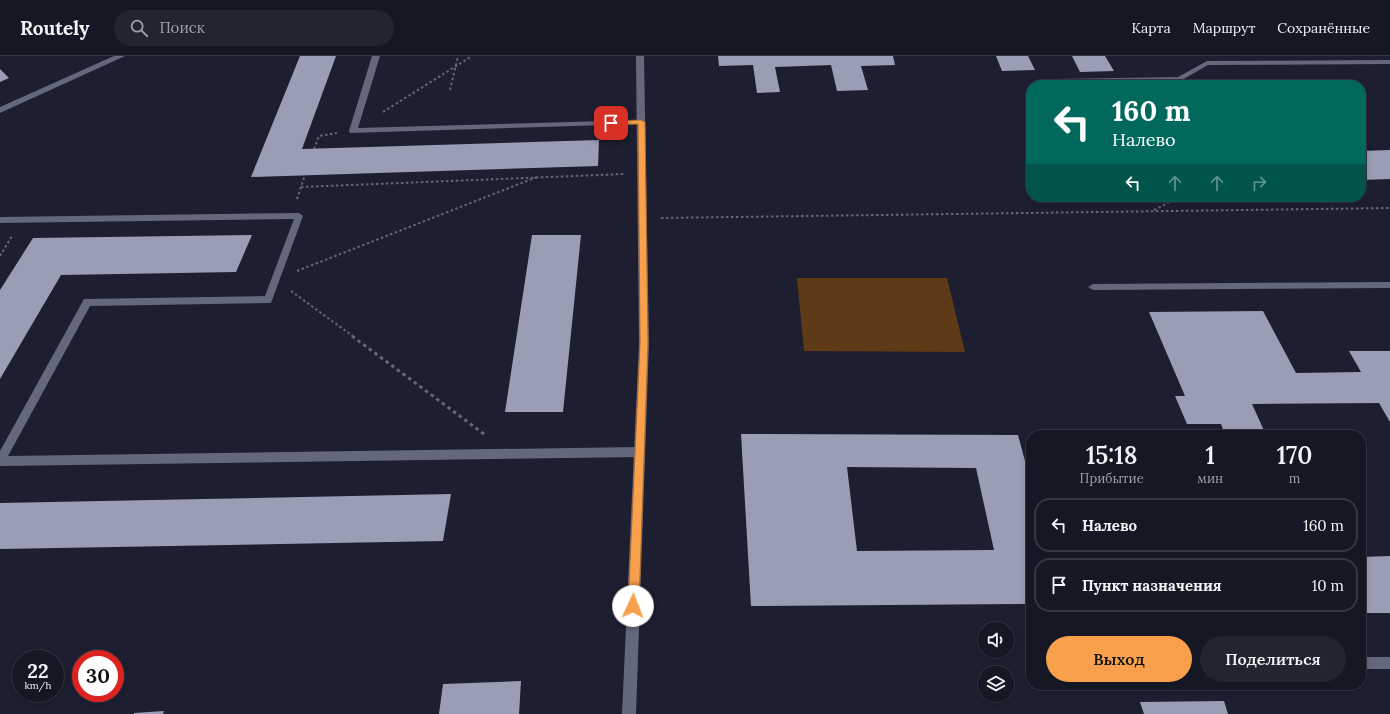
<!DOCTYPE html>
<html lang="ru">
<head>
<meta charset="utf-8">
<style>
  body { margin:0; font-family:Lora,serif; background:#232432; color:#f1f3f6; height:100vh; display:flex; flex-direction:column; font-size:15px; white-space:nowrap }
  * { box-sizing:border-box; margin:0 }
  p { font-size:13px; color:#9e9fa7 }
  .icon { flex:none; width:22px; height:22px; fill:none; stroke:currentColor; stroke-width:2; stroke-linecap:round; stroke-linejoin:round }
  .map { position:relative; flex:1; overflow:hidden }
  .drawer { position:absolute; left:1026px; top:374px; width:340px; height:260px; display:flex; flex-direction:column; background:#161725; border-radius:16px; box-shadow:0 2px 6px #0003,0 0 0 1px #353642 }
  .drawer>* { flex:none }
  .hud { position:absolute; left:1026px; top:24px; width:340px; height:122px; border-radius:16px; box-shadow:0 2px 6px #0003,0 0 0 1px #353642; background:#00695c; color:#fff; overflow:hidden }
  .fabs { position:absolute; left:978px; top:566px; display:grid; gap:8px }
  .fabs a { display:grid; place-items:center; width:36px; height:36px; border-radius:50%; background:#161725; box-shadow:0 2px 6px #0003,0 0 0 1px #353642; font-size:20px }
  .speed { position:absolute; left:12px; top:594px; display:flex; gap:8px; font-size:20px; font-weight:700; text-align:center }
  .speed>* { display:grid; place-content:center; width:52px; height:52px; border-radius:50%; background:#161725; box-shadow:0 2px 6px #0003,0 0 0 1px #353642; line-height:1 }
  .speed small { font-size:10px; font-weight:400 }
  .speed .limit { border:6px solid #d22; background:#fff; color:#111 }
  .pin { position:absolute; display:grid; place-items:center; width:34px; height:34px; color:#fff; margin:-17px; border-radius:8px; box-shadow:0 2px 6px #0006 }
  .me { position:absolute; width:44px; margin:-22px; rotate:2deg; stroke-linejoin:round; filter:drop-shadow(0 0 3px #0008) }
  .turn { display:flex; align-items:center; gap:14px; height:84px; padding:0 20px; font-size:18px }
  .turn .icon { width:52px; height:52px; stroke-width:2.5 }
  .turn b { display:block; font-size:28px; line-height:34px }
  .lanes { display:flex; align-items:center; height:38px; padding:0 20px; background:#0003; justify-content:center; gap:20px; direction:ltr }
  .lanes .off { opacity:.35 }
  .eta { display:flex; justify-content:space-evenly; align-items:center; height:68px; text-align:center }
  .eta b { font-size:24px; font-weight:600; line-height:28px }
  .action { display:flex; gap:8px; margin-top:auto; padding:8px 20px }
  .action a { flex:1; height:46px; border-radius:24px; background:#f9a04c; color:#111; font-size:16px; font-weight:600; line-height:46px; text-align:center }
  .action a+a { background:#232432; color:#f1f3f6 }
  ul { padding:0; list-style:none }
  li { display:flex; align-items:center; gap:12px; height:54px; margin:0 8px 6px; padding:0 12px; border:2px solid #353642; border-radius:16px }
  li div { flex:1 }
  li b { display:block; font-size:15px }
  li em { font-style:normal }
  header { display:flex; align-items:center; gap:24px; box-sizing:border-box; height:56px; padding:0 20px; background:#161725; border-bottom:1px solid #353642 }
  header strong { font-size:19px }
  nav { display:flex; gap:22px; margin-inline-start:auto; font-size:14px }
  .search { width:280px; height:36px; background:#232432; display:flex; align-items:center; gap:10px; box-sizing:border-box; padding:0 14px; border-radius:22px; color:#9e9fa7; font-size:15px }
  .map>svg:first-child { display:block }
  .green { fill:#5f3a17 }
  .building { fill:#9a9eb5; fill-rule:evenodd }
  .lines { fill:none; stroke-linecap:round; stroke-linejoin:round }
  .path-far1 { stroke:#656777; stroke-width:2; stroke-dasharray:2.5 2.5; stroke-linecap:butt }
  .path { stroke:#656777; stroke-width:3; stroke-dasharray:3.5 3.5; stroke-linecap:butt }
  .service { fill:#64687d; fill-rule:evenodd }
  .minor { fill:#64687d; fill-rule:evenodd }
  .tertiary { fill:#64687d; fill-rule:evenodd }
  .route { fill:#f9a04c; stroke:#a26831 }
</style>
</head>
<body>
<header>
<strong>Routely</strong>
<div class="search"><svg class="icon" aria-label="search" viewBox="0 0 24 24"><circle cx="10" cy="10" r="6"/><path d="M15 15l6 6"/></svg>Поиск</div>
<nav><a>Карта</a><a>Маршрут</a><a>Сохранённые</a></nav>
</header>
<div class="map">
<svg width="1390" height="658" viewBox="0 0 1390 658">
  <rect width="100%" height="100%" fill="#1d1f31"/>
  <path class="green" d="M797,222H947L965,296L804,295Z"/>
  <g class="building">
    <path d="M300,0H336L302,93L599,84L598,110L251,121Z"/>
    <path d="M718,0H893L895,9L861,10L868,34L837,35L831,9L775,11L780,36L757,37L753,9L719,10Z"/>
    <path d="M996,0H1028L1035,14L1002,15Z"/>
    <path d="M1072,0H1105L1114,15L1080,16Z"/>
    <path d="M0,13L9,22L0,26Z"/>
    <path d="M1390,94V123L1361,124V95Z"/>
    <path d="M252,179L236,216L61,219L0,323V234L33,182Z"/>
    <path d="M532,179H581L563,356H505Z"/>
    <path d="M1263,255L1296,317L1361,316L1349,295H1390V366L1379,347L1252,348L1266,379H1225L1221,368H1187L1175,340H1185L1149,256Z"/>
    <path d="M741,378L1018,379L1031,427V548L751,550ZM847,411L976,412L994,494L857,495Z"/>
    <path d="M451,438L443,485L0,493V447Z"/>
    <path d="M1390,500V557H1361V501Z"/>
    <path d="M521,625L519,658H439L443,628Z"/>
    <path d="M1224,645L1228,658H1144L1140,646Z"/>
    <path d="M164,655L163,658H134V657Z"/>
  </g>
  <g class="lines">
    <g class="path-far1">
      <path d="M1213,23L1217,29"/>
      <path d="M450,34L458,0"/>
      <path d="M383,56L472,0"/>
      <path d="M314,93L319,80L337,77"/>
      <path d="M301,131L624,118"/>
      <path d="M297,143L305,119"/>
      <path d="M1154,154L1180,141"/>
      <path d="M661,162L1390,152"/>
      <path d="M0,200L12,180"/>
      <path d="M297,215L537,121"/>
      <path d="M291,235L354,281"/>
    </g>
    <path class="path" d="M352,280L484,378"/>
    <g class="service">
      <path d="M372,0H380L358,72L641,64L645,66L641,68L350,77L349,75Z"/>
      <path d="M1390,4V8L1208,9L1180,25L1055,27L1051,25L1055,23L1178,21L1207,5Z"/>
      <path d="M299,157L303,160L271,247L90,250L8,400L640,391L644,393L645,396L644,399L640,401L0,410V395L84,243L265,240L294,163L0,167V161Z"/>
      <path d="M1390,226V232L1093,234L1088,231L1093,228Z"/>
      <rect x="1361" y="601" width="29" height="12"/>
    </g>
    <path class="minor" d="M636,0H644L649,287L636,658H622L639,287Z"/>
    <path class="tertiary" d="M114,0H125L0,57V51Z"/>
  </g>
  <path class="route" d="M641,64L645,66L648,287L639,550L637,554L633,556L629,554L628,550L640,287L638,68L611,69L607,67L611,65Z"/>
</svg>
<div class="fabs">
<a><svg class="icon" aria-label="sound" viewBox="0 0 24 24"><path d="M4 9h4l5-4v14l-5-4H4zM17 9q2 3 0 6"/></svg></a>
<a><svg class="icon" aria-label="layers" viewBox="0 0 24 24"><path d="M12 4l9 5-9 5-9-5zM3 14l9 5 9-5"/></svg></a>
</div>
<div class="speed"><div>22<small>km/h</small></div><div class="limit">30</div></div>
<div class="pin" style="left:611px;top:67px;background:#d93025"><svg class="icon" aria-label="arrive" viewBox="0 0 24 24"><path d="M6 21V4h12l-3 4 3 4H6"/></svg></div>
<svg class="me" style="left:633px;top:550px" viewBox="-20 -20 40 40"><circle r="19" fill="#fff"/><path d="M0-13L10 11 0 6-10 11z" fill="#f9a04c"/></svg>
<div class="hud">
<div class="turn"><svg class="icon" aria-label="left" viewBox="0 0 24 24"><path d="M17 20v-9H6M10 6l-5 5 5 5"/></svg><div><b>160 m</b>Налево</div></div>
<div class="lanes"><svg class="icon" aria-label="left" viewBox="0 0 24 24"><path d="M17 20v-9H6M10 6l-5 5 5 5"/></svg><svg class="icon off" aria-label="ahead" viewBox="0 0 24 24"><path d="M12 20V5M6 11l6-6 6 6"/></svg><svg class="icon off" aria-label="ahead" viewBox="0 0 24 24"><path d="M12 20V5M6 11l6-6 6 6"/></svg><svg class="icon off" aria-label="right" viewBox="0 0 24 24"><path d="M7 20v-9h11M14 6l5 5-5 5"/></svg></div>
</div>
<section class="drawer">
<div class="eta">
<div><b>15:18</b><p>Прибытие</p></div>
<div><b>1</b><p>мин</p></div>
<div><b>170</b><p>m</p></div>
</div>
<ul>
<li><svg class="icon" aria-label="left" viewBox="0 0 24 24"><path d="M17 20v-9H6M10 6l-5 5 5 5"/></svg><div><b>Налево</b></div><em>160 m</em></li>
<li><svg class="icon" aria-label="arrive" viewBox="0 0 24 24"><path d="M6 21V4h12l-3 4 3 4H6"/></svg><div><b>Пункт назначения</b></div><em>10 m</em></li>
</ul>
<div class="action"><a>Выход</a><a>Поделиться</a></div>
</section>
</div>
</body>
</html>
